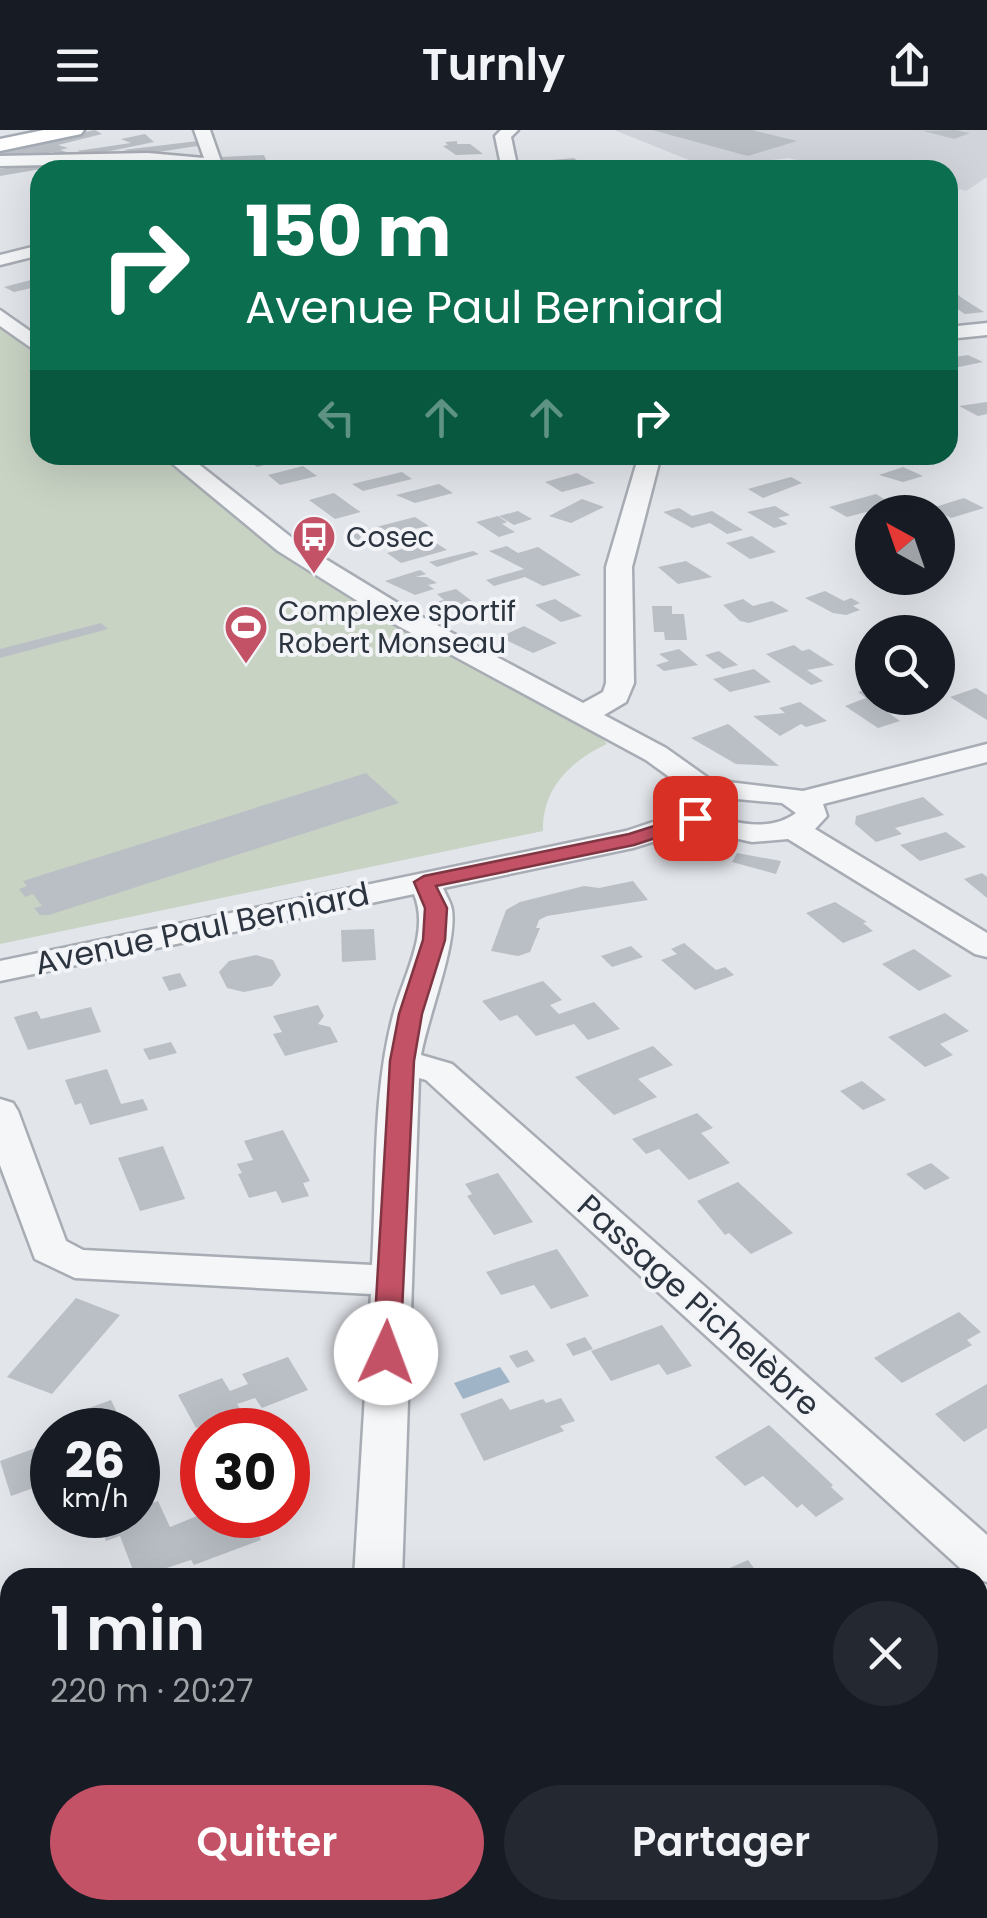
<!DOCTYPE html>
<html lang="fr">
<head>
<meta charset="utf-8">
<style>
  body { margin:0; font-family:Poppins,sans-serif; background:#242831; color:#f1f3f6; height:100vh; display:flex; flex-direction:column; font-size:38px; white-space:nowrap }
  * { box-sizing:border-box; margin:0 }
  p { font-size:32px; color:#9ea1a6 }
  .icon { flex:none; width:55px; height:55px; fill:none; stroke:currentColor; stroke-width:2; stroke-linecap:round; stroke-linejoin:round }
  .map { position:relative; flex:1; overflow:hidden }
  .side { position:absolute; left:0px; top:1438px; width:988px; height:352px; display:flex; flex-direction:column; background:#171b24; border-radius:30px 30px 0 0; box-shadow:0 10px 40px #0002 }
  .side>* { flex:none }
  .hud { position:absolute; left:30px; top:30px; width:928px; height:305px; border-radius:30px; box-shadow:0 10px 40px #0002; background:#0b6e4f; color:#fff; overflow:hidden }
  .needle { width:65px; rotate:320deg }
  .fabs { position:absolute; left:855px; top:365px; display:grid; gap:20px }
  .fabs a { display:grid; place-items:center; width:100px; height:100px; border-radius:50%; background:#171b24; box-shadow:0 10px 40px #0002; font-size:50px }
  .speed { position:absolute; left:30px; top:1278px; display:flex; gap:20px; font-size:50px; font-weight:700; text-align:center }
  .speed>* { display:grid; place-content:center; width:130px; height:130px; border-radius:50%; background:#171b24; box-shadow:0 10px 40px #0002; line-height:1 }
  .speed small { font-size:25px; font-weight:400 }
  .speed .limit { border:15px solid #d22; background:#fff; color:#111 }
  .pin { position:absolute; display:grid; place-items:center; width:85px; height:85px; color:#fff; margin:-42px; border-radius:20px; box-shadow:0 5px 15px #0006 }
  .me { position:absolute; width:110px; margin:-55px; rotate:2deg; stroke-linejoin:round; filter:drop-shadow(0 0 8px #0008) }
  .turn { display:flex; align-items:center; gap:35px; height:210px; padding:0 50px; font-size:45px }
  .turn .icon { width:130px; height:130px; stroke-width:2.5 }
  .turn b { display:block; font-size:70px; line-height:85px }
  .lanes { display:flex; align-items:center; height:95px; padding:0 50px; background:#0003; justify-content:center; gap:50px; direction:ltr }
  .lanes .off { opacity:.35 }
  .round { display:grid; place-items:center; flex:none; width:105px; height:105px; border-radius:52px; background:#242831 }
  .headline { display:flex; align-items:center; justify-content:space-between; height:170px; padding:0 50px }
  h1 { font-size:60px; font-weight:600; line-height:75px }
  .primary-button { display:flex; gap:20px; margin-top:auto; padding:20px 50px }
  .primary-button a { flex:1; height:115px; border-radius:60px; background:#c45266; color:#fff; font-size:40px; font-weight:600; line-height:115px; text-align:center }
  .primary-button a+a { background:#242831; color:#f1f3f6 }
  header { display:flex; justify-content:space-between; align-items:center; height:130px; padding:0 50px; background:#171b24; font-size:45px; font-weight:600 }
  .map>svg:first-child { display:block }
  .built { fill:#d1d5db }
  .green { fill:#c8d3c4 }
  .water { fill:#a0b4c7 }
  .building { fill:#babfc6 }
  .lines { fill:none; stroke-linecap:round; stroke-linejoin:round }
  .minor-casing { stroke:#a8acb4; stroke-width:5 }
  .major-casing { stroke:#a3aab4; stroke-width:5 }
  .minor { fill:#f5f6f8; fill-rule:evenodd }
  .major { fill:#fff; fill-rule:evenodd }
  .route { fill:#c45266; stroke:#7f3542; stroke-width:2.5 }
  .labels { text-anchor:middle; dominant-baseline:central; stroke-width:8; stroke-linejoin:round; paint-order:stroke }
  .far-poi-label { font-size:28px; fill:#2c3440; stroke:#f2f4f7; text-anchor:start }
  .street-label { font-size:32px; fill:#2c3440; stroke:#f2f4f7 }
</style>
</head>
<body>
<header><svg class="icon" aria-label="menu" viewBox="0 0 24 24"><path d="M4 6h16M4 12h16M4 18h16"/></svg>Turnly<svg class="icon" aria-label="share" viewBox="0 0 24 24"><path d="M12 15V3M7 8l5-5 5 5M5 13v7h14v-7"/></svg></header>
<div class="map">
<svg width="987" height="1788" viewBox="0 0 987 1788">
  <rect width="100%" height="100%" fill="#e2e5ea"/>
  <path class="built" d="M614,0H987V47L966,61L948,56V40H841L788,28L709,38Z"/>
  <path class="green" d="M0,186L40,218V325H173L287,416L583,585L607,614C570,631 542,659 543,701L0,814Z"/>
  <path class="water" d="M500,1237L510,1252L463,1269L454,1253Z"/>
  <g class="building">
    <path d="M95,0L102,4L58,15L68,18L60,20L76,25L68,27L52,22L29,27L0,26V19Z"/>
    <path d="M652,0H752L797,11L748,26Z"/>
    <path d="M955,0L970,3L954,9L923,1Z"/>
    <path d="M145,4L154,12L91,25L77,21L131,13L121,9Z"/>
    <path d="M198,11L204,15L145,24L123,20Z"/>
    <path d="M457,11V14H470L483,24L456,25L443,16L448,15L445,12Z"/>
    <path d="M264,25L267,32L224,34L221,27Z"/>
    <path d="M574,28L583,35L547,38L540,31Z"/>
    <path d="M41,31L53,37L0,46V39Z"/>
    <path d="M31,150L40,156L14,162L4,157Z"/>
    <path d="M957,164L962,168L984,182L965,184L948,173V165Z"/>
    <path d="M968,225L983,232L954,238L948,235V228Z"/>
    <path d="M987,272V284L978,286L959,276Z"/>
    <path d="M253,325H298L299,326L257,337L244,327Z"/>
    <path d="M693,325H743L744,326L711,335Z"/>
    <path d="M303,336L317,346L280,355L268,345Z"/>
    <path d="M903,337L923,346L903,352L879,345Z"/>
    <path d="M402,342L412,349L363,361L352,354Z"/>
    <path d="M577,343L595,353L562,362L545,352Z"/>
    <path d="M791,347L802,353L763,368L748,359Z"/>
    <path d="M439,354L453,363L415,373L396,365Z"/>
    <path d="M334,363L356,379L361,382L335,389L309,370Z"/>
    <path d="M876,364L894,375L847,387L829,377Z"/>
    <path d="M964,368L984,378L951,388L932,378Z"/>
    <path d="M582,369L604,377L571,393L549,386Z"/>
    <path d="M775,376L790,385L778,388L788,394L774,398L747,382Z"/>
    <path d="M679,378L692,386L712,381L743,400L727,404L710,393L692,398L663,382Z"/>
    <path d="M518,381L532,389L514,395L499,386Z"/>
    <path d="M498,386L507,392L502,394L515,402L499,407L476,392Z"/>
    <path d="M415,387L429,396L358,410L349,404Z"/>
    <path d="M752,406L776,422L750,429L726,413Z"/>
    <path d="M433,411L447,420L401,433L387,423Z"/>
    <path d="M507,416L518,423L538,417L581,445L543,456L525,447L494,456L486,450L524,439L489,421Z"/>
    <path d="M473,421L479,424L437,437L429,432Z"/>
    <path d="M686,431L712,447L678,454L658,437Z"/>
    <path d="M420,440L426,444L416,447H427L437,453L428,455L434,459L415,465L385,451Z"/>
    <path d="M456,459L477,475L450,482L436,472L444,470L437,464Z"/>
    <path d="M825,461L844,471L851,468L860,473L853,476L860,480L846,485L833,483L805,468Z"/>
    <path d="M555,469L582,486L561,492L535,475Z"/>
    <path d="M743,469L753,476L772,471L789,481L749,493L740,491L723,475Z"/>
    <path d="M652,476H672V484H684L687,510H665L664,502H654Z"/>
    <path d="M101,493L108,499L0,528V519Z"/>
    <path d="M524,496L557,513L533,523L500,507Z"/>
    <path d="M794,515L802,521L809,519L834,535L807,540L823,551L811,555L766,524Z"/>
    <path d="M679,519L698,535L664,541L656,535L669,531L659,524Z"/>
    <path d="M719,521L738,535L723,539L705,525Z"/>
    <path d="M754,539L771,552L730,562L713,549Z"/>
    <path d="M872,557V568H888L901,576L886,581L900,591L878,598L845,576L866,568L858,562Z"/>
    <path d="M976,558L987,565V590L950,567Z"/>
    <path d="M800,572L827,591L806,597L801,594L780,606L753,586L785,583L779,578Z"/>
    <path d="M728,594L732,597L779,636L736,634L691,608Z"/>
    <path d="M366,643L399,673L49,785H40L34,778L42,776L33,764L25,767L19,759L27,756L23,751Z"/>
    <path d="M923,667L944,685L895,698L902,704L876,712L855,694L856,686Z"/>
    <path d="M946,702L966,717L920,731L900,715Z"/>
    <path d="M737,723L781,731L776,744L732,732Z"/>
    <path d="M982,743L987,747V768L964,749Z"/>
    <path d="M633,751L648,770L547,786L539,790L536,798H540L530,822L518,826L491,821L506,780L520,772L584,756L599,758Z"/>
    <path d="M835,772L867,792L863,793L873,801L843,813L806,783Z"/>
    <path d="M374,799L376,830L342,832L341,800Z"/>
    <path d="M684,813L716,840L725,837L734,845L695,860L661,830L677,824L671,819Z"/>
    <path d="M631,816L643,827L612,837L601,826Z"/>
    <path d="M914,819L952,846L919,861L882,834Z"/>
    <path d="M256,825L273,830L281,845L272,856L244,862L227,858L219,842L229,831Z"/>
    <path d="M180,843L187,856L169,861L162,847Z"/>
    <path d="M543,851L562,870L550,875L559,884L594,872L620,899L588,910L574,894L536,906L517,885L500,891L482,871Z"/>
    <path d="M318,875L324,886L318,894L330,897L338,912L285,926L273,904L282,902L273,886Z"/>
    <path d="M91,877L101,902L28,920L14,887L37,881L41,889Z"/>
    <path d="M945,883L969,901L940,914L953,925L925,937L888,907Z"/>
    <path d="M171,912L177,923L149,930L143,919Z"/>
    <path d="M653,916L673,935L638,949L657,967L614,985L575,947Z"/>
    <path d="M107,939L121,974L143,969L148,980L90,995L81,973L75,975L65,950Z"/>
    <path d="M862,951L886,970L863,980L840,961Z"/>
    <path d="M697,983L713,998L701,1003L730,1033L689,1050L659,1019L646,1024L632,1009Z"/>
    <path d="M283,1000L310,1051L303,1053L309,1066L282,1073L276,1061L249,1068L238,1044L242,1043L237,1034L253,1030L244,1011Z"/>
    <path d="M163,1016L185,1069L140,1081L118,1028Z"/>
    <path d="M931,1033L950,1048L925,1060L906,1044Z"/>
    <path d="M498,1043L533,1092L494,1105L467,1066L472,1064L465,1054Z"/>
    <path d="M738,1052L793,1103L751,1124L729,1103L725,1105L697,1071Z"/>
    <path d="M557,1119L589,1166L551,1179L534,1155L501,1165L486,1142Z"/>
    <path d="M76,1168L120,1185L52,1264L7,1247Z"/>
    <path d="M959,1182L981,1202L967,1210L972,1215L902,1253L874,1228Z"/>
    <path d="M662,1195L692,1236L667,1245L659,1234L611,1251L591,1221Z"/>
    <path d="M585,1207L593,1219L573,1226L566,1214Z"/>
    <path d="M527,1220L535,1231L517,1238L509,1226Z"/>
    <path d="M288,1227L308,1260L262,1278L255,1268L237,1274L241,1280L196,1298L178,1265L222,1248L230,1261L248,1254L242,1244Z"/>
    <path d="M987,1254V1298L964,1312L935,1284Z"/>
    <path d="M502,1268L510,1280L543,1269L546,1273L561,1268L575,1291L560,1296L564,1301L484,1331L460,1284Z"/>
    <path d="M111,1270L123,1295L98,1300L89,1278Z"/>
    <path d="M769,1295L833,1355L831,1357L844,1369L816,1387L802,1374L797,1378L763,1346L745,1356L715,1327Z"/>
    <path d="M52,1312V1362L49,1363L45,1354L11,1366L0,1331Z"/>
    <path d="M158,1371L170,1397L202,1384L249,1385L261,1410L194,1435L191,1430L136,1448L120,1406L106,1411L99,1392L119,1385H138V1378Z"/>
    <path d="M748,1430L761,1448H707Z"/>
    <path d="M172,1780H224L221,1788H169Z"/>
  </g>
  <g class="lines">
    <defs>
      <g id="minor">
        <path d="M194,0H210L224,40L148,33L0,36V26L148,23L204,28Z"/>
        <path d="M501,0H518L511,7L518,40H502L495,6Z"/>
        <path d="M40,115V125L0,135V125Z"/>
        <path d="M0,180L40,208V224L0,196Z"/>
        <path d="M987,193V205L948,209V197Z"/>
        <path d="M162,325H187L296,411L409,480L583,573L603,562L606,553V437L639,325H661L632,437L634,553L626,572L604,585L666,618L711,650L803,661L987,614V632L823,674L827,686L815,699L987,803V827L975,824L788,709L752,712L694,699L633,718L443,758C446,765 451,773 452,780C457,815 428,886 421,925L452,934L987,1405V1452L970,1447L426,950L419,948L402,1448H354L371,1164L75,1148L35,1129L0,1035V969L13,973L18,981L66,1111L83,1120L372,1135C377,1052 372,962 394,882C404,845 430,802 414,764L0,851V831L626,701L674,685L676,669L686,659L646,630L391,492L278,421ZM715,667L782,673L796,683C771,702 731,695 705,680L706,673Z"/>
        <rect x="321" y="1780" width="54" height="8"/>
      </g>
      <path id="major" d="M44,0H84L81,4L0,21V9Z"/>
    </defs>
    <use href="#minor" class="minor-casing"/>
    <use href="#major" class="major-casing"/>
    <use href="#minor" class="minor"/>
    <use href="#major" class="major"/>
  </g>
  <path class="route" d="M695,683L702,684V693L634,715L436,756L447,778L445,810L422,884L414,931L400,1223L396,1230H377L373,1223L390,931L399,884L423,810L425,778L414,752L424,746L629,704Z"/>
  <defs>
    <symbol id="bus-pin" viewBox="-11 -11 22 30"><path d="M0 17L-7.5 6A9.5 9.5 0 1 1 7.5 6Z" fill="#c45266" stroke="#f2f4f7"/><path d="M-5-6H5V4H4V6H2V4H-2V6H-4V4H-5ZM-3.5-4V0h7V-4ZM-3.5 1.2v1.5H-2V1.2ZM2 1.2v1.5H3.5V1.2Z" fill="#fff"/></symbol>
    <symbol id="stadium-pin" viewBox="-11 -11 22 30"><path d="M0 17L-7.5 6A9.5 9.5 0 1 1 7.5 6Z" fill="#c45266" stroke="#f2f4f7"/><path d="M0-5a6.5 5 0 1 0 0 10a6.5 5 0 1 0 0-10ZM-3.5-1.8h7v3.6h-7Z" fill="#fff"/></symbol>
  </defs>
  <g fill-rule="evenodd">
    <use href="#bus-pin" x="289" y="382" width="50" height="68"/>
    <use href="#stadium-pin" x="221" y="472" width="50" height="68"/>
  </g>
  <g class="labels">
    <g class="far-poi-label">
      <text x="346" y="407">Cosec</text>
      <text x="278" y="481">Complexe sportif<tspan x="278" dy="32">Robert Monseau</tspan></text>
    </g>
    <g class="street-label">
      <text transform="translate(202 798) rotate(-12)">Avenue Paul Berniard</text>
      <text transform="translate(699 1175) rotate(42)">Passage Pichelèbre</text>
    </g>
  </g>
</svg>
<div class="fabs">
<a><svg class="needle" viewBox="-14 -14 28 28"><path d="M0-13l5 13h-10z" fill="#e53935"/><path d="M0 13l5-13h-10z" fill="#9ea1a6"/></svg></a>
<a><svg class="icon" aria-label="search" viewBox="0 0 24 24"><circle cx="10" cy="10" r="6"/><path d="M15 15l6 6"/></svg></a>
</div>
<div class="speed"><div>26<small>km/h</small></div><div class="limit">30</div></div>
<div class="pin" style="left:695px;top:688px;background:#d93025"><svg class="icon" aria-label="arrive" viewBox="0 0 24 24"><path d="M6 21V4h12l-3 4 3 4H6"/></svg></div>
<svg class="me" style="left:386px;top:1223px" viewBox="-20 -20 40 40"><circle r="19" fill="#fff"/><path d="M0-13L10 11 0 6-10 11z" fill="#c45266"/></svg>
<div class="hud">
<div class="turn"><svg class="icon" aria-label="right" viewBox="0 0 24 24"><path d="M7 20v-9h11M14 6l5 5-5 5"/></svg><div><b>150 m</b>Avenue Paul Berniard</div></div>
<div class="lanes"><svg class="icon off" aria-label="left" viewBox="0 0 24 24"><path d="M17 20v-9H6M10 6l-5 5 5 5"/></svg><svg class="icon off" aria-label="ahead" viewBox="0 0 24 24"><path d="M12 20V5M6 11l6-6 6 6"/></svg><svg class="icon off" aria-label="ahead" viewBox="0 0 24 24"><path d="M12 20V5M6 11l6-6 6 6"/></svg><svg class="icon" aria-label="right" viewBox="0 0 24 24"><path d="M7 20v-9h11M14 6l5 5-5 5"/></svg></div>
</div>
<section class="side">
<div class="headline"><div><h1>1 min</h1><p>220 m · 20:27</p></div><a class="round"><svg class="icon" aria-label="close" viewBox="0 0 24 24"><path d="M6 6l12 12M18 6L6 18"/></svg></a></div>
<div class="primary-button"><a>Quitter</a><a>Partager</a></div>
</section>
</div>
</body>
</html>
